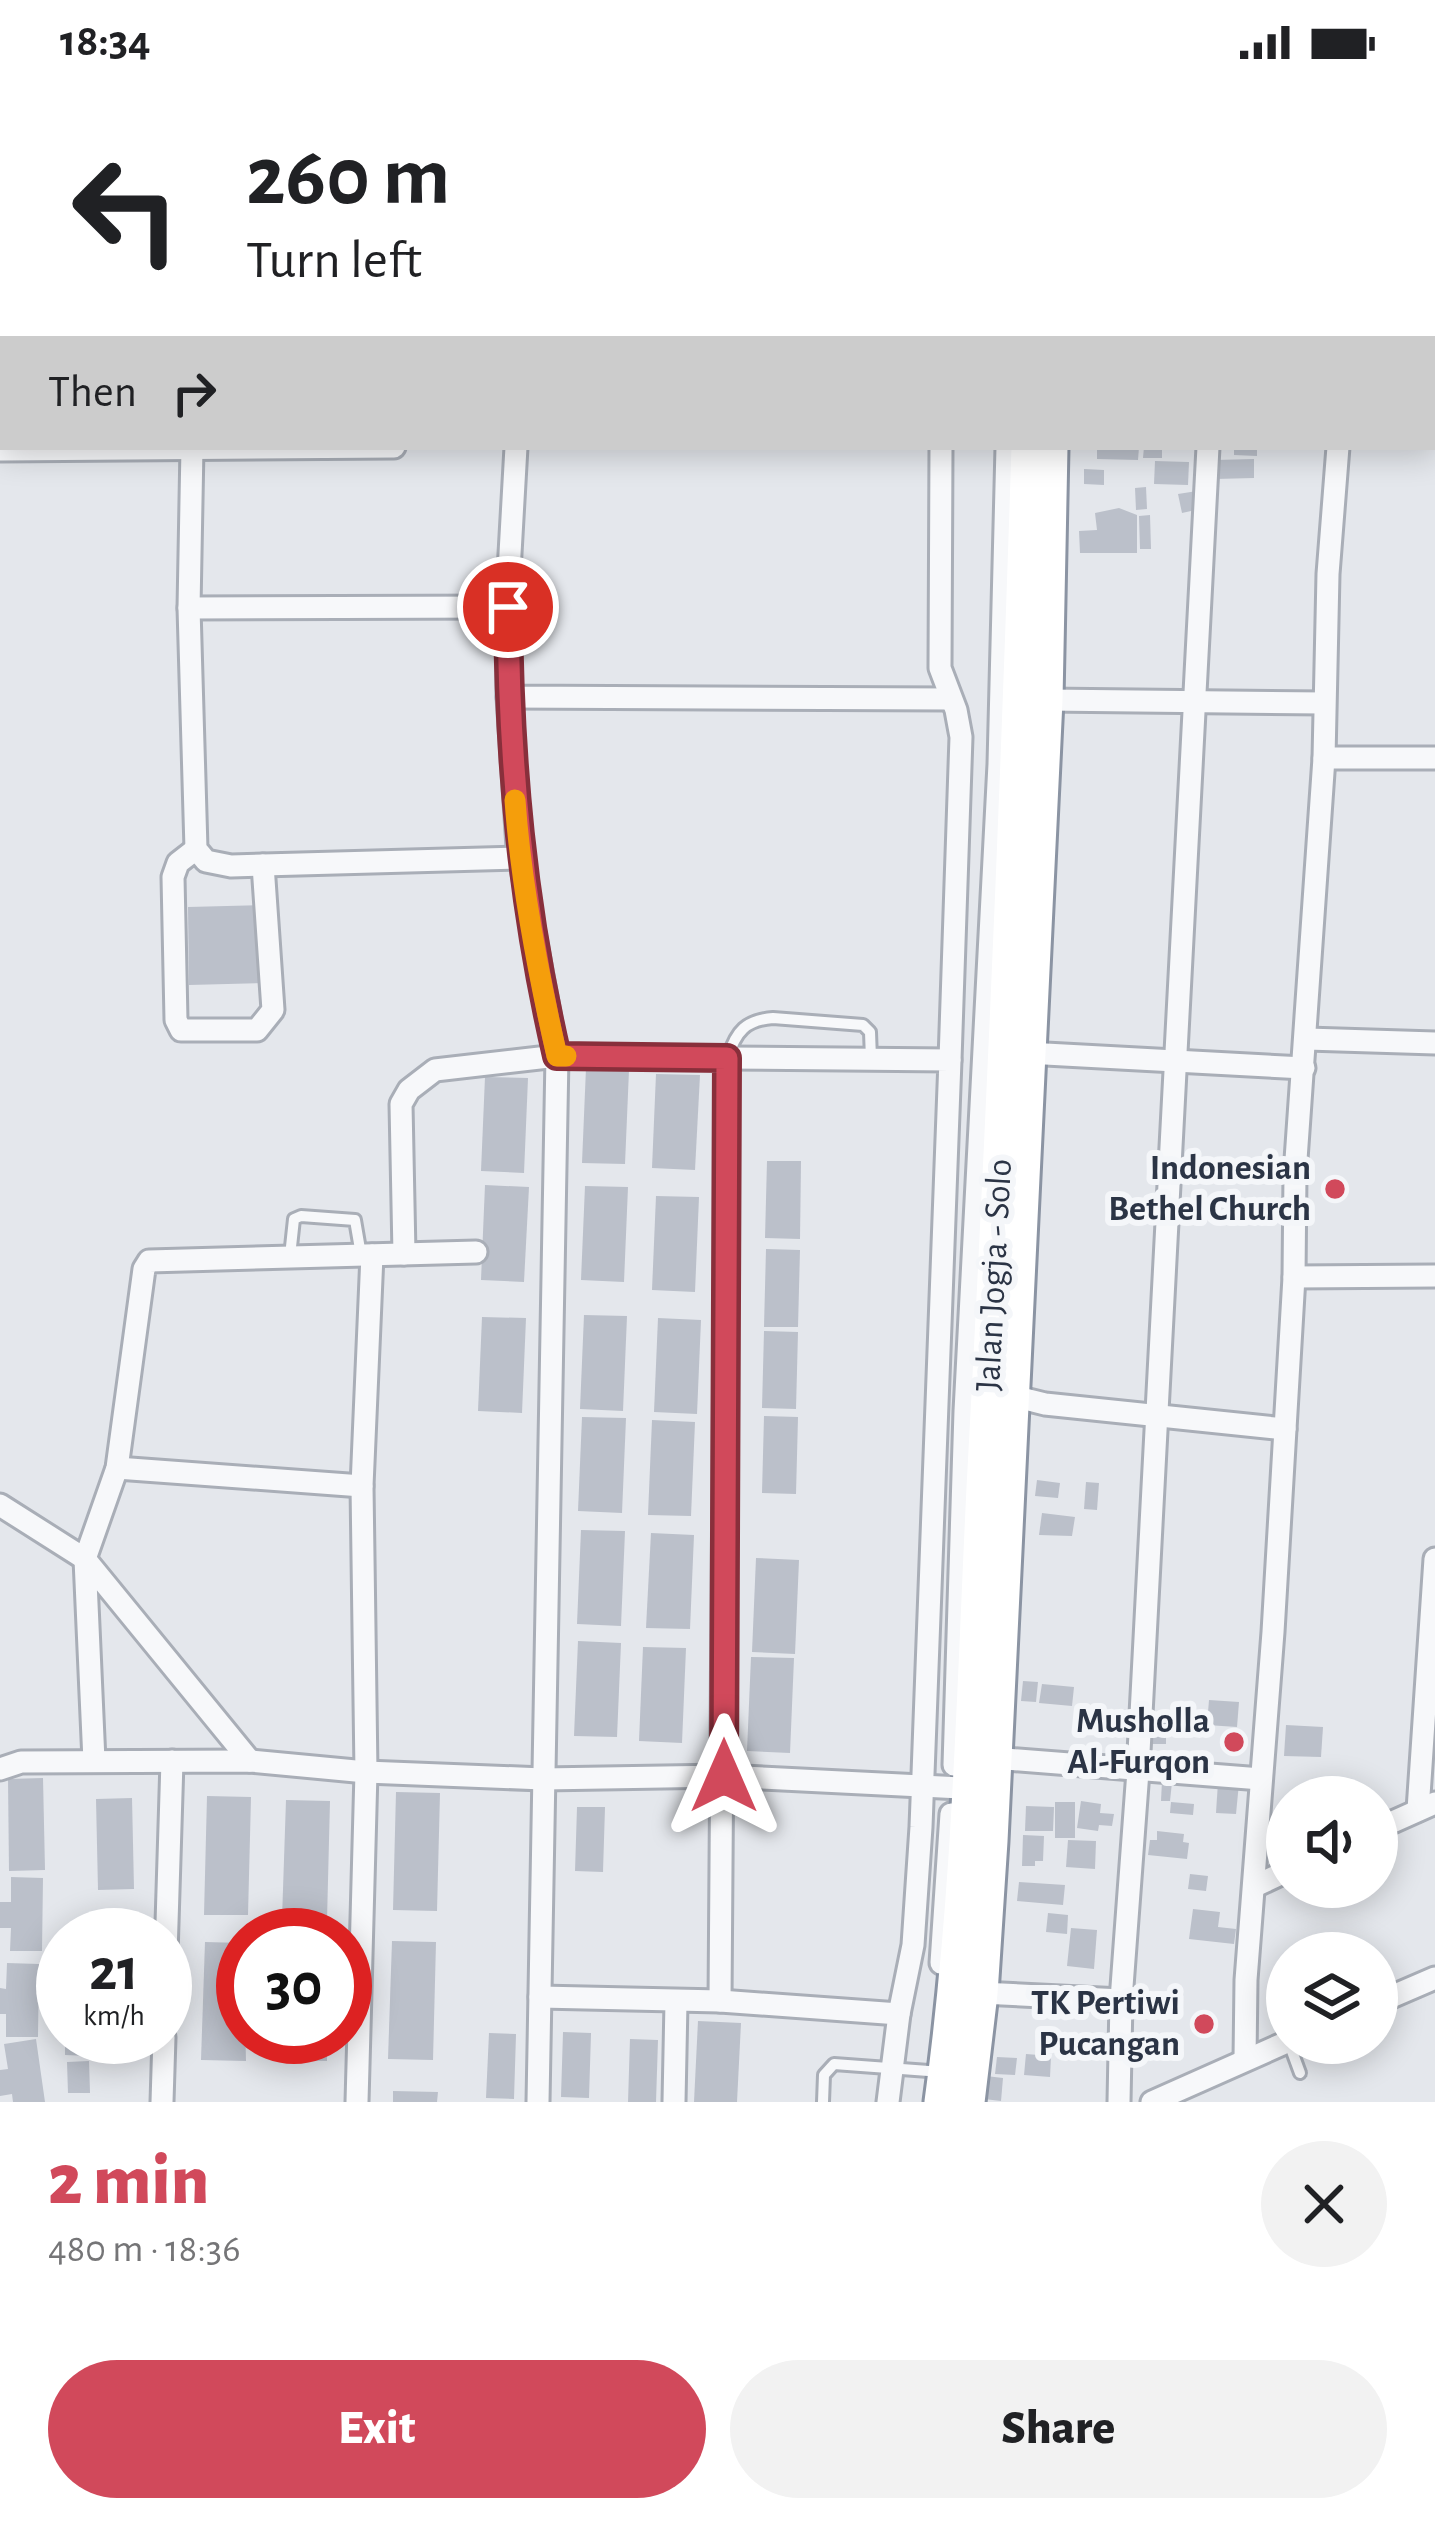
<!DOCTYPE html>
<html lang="en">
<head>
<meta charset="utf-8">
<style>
  body { margin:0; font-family:"Alegreya Sans",sans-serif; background:#f2f2f2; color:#202124; height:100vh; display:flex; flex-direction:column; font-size:45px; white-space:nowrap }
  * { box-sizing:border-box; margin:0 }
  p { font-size:39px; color:#757577 }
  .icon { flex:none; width:66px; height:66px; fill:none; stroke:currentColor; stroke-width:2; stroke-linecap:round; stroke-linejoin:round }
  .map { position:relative; height:2018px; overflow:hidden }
  .details { display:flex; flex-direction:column; background:#fff; flex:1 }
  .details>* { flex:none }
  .top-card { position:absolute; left:0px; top:0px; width:1437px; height:366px; box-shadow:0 6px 30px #0003; background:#fff; color:#202124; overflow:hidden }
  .controls { position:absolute; left:1266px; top:1692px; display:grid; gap:24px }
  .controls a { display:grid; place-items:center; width:132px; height:132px; border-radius:50%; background:#fff; box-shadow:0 6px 30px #0003; font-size:60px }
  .speed { position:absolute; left:36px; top:1824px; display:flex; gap:24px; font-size:60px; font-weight:700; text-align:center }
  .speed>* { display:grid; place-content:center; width:156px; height:156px; border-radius:50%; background:#fff; box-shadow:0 6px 30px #0003; line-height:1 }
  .speed small { font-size:30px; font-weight:400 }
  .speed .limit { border:18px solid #d22; background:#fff; color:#111 }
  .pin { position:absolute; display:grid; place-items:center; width:102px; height:102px; color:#fff; margin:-51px; border:6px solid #fff; border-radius:50%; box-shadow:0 3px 12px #0007 }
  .me { position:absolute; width:132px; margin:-66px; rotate:0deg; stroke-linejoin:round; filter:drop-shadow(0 0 9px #0008) }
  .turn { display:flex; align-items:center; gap:42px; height:252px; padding:0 48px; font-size:54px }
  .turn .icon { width:156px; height:156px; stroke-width:2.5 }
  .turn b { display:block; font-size:84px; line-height:102px }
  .then { display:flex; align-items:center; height:114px; padding:0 48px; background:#0003; gap:24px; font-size:45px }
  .round { display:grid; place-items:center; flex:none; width:126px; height:126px; border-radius:63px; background:#f2f2f2 }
  .headline { display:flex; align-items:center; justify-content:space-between; height:204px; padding:0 48px }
  h1 { font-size:72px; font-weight:800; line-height:90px; color:#d1495b }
  .action { display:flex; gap:24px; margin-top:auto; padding:24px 48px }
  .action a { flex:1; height:138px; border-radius:72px; background:#d1495b; color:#fff; font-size:48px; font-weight:800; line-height:138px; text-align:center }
  .action a+a { background:#f2f2f2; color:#202124 }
  .status { display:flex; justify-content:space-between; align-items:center; height:84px; padding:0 60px; background:#fff; direction:ltr }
  .status svg { height:33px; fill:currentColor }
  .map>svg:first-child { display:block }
  .building { fill:#bbc0ca }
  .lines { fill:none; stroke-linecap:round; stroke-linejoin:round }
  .service-casing { stroke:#a9aeb7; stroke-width:16 }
  .minor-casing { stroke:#a9aeb7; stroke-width:27 }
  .trunk-casing { stroke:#8b94a3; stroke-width:39 }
  .service { stroke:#f7f8fa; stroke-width:10 }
  .minor { stroke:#f7f8fa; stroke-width:21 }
  .trunk { stroke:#fff; stroke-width:33 }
  .route-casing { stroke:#882f3b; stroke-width:30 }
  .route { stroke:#d1495b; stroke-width:21 }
  .slow { stroke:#f59e0b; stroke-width:21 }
  .poi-dot { fill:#d1495b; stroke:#f4f6f9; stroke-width:4.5 }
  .labels { text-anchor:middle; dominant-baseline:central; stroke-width:12; stroke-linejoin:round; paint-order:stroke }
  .poi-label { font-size:36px; font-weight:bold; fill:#2b3445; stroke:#f4f6f9; text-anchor:end }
  .street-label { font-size:36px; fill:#2b3445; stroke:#f4f6f9 }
</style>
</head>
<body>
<div class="status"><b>18:34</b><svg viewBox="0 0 49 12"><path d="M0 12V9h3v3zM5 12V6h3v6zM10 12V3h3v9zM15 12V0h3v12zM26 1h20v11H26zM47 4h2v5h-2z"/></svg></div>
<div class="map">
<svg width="1435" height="2018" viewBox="0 0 1435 2018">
  <rect width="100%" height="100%" fill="#e4e7ec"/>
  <g class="building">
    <path d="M1097,363H1139L1138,376L1097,375Z"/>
    <path d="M1144,363H1162V374H1143Z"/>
    <path d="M1234,363H1257V372L1234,371Z"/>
    <path d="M1254,375V394L1215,395V376Z"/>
    <path d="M1155,377L1189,378L1188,401L1154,400Z"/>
    <path d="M1084,385L1104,386V401L1084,400Z"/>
    <path d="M1146,403L1147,425L1136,426L1135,404Z"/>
    <path d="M1197,407L1200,425L1182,429L1178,410Z"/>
    <path d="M1119,424L1137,431V469H1080L1079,447L1097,446L1095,429Z"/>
    <path d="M1150,431L1151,465H1140L1139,432Z"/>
    <path d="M264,821L265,899L189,901L188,823Z"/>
    <path d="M586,984L629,986L625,1080L582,1079Z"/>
    <path d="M656,990L700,991L695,1086L652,1084Z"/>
    <path d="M485,993L528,994L524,1089L481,1087Z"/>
    <path d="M767,1077H801L800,1155L765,1154Z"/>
    <path d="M485,1101L529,1103L524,1198L481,1196Z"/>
    <path d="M585,1102L628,1103L624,1198L581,1196Z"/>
    <path d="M656,1112L699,1113L695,1208L652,1206Z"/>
    <path d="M766,1165L800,1166L798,1243H764Z"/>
    <path d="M584,1231L627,1232L623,1327L580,1325Z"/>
    <path d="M482,1233L526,1234L522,1329L478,1327Z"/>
    <path d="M658,1234L701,1236L697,1330L654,1328Z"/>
    <path d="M764,1247L798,1248L796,1325L762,1324Z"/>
    <path d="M764,1332L798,1333L796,1410L762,1409Z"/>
    <path d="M582,1333L626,1334L622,1429L578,1427Z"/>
    <path d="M652,1336L695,1338L691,1432L648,1431Z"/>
    <path d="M1037,1396L1060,1399L1058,1414L1035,1412Z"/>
    <path d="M1086,1398L1099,1399L1097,1426L1084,1425Z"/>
    <path d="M1042,1429L1075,1433L1072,1452L1039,1451Z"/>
    <path d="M581,1446L625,1447L621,1542L577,1540Z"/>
    <path d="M651,1449L694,1451L690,1545L646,1544Z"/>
    <path d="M756,1474L799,1476L795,1570L752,1568Z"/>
    <path d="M578,1557L621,1559L617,1653L574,1652Z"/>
    <path d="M643,1563L686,1564L682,1659L639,1657Z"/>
    <path d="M751,1573L794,1574L790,1669L747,1667Z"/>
    <path d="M1023,1597L1038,1598L1036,1618L1021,1617Z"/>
    <path d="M1042,1600L1074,1603L1072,1622L1039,1619Z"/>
    <path d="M1209,1616L1239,1618L1237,1643L1207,1641Z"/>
    <path d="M1166,1634V1660H1148V1635Z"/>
    <path d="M1286,1641L1323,1643L1321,1673L1284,1672Z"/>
    <path d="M43,1694L45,1786L9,1787L8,1695Z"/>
    <path d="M1162,1697L1172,1698L1170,1717H1161Z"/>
    <path d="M1218,1698L1239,1699L1236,1730L1216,1729Z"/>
    <path d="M396,1708L440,1709L437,1827L393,1826Z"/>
    <path d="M207,1712L251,1713L248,1831H204Z"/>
    <path d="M132,1714L134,1805L98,1806L96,1715Z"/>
    <path d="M286,1716L330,1717L327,1836L282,1835Z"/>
    <path d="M1081,1717L1101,1720L1100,1729L1114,1730L1112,1742L1099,1741L1098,1747L1077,1744Z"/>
    <rect x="1055" y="1718" width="20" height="36"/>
    <path d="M1171,1718L1194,1720L1193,1731L1170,1729Z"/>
    <path d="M1026,1722L1054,1723L1053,1747H1025Z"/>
    <path d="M577,1723H605L603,1788L575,1787Z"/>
    <path d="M1157,1747L1184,1750L1183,1758L1189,1759L1187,1775L1148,1771L1150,1756H1157Z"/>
    <path d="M1023,1751L1044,1752L1043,1777H1035V1782H1022Z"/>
    <path d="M1068,1756L1096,1757L1095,1785L1066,1783Z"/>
    <path d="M1190,1790L1208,1792L1206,1807L1188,1805Z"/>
    <path d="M11,1793L43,1794L42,1867H10L11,1844H0V1818H11Z"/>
    <path d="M1019,1798L1065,1801L1063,1821L1017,1817Z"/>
    <path d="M1193,1825L1220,1828L1218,1843L1236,1845L1234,1860L1189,1855Z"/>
    <path d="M1048,1829L1068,1831L1067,1850L1046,1848Z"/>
    <path d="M1071,1844L1097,1846L1094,1885L1067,1882Z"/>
    <path d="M392,1857L436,1858L433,1976L388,1975Z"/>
    <path d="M205,1858L243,1859L246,1977L201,1976Z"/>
    <path d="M7,1879L39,1880L38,1953H6V1930H0V1904L6,1905Z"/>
    <path d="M698,1937L741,1939L737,2018H694Z"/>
    <path d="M563,1948L591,1949L589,2014L561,2013Z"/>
    <path d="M489,1949L516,1950L514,2015L486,2014Z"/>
    <path d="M65,1953H89V1972L65,1971Z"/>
    <path d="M283,1953H327V1977L282,1976Z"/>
    <path d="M36,1955L45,2018H13L12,2010L0,2012V1986L8,1985L4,1960Z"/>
    <path d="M630,1955L658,1956L656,2018H628Z"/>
    <path d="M1026,1970L1051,1972L1050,1993L1024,1991Z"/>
    <path d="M997,1973L1017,1974L1015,1991L995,1990Z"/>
    <path d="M89,1977L90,2009H68L67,1978Z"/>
    <path d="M986,1992L1003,1994L1001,2017L984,2015Z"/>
    <path d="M393,2007L438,2008L437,2018H393Z"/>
  </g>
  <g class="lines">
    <defs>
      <g id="service">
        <path d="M728,973C736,947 746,936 773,934L863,941L870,948L871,975"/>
        <path d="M290,1172L294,1135L301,1132L355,1136L361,1171"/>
        <path d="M1289,1959L1300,1989"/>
        <path d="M823,2018L824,1991L834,1980L942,1988"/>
      </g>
      <g id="minor">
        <path d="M518,0V3"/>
        <path d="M888,0L889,3"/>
        <path d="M1002,0V3"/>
        <path d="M1227,0L1228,3"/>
        <path d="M1341,0V3"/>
        <path d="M1434,150H1435"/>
        <path d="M192,363L189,524L196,765L206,777L231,782L520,774"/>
        <path d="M516,363L507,523L508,613L951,615"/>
        <path d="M941,363L940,584L956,626L961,653L950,976"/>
        <path d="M0,366L394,363"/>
        <path d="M189,524L507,523"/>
        <path d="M508,613L518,763L557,972L727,974L720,1917"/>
        <path d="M1046,616L1324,619"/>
        <path d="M1324,674H1435"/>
        <path d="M196,765L178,779L173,793L176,936L181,946H257L273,926L263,781"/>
        <path d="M1307,955L1435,959"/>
        <path d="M1027,969L1304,984"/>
        <path d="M727,974L950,976L921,1743L913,1861L899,1930"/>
        <path d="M404,1170L401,1020L409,1006L435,986L557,972L538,2018"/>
        <path d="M1294,1193L1435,1192"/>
        <path d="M1013,1312L1045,1320L1285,1345"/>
        <path d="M117,1384L362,1402"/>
        <path d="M0,1421L85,1475L117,1384L144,1185L149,1177L476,1168"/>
        <path d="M993,1674L1261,1695"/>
        <path d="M94,1677L85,1475L250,1677"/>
        <path d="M954,1681L965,1327L999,680L1007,363"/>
        <path d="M0,1685L21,1678L250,1677L366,1688L543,1695L724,1692L981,1705"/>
        <path d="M1418,1726L1435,1475"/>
        <path d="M1377,1745L1435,1719"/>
        <path d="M1255,1802L1287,1787"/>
        <path d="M941,1879L951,1730"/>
        <path d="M165,1904L172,1677"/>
        <path d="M981,1909L1121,1916"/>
        <path d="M540,1913L720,1917L899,1930L888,2018"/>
        <path d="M1377,1919L1435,1894"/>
        <path d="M1245,1975L1246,1896L1273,1548L1294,1193L1295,1090L1324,674L1328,490L1338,363"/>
        <path d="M162,2018L164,1953"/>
        <path d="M357,2018L366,1688L362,1402L372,1171"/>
        <path d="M674,2018L676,1918"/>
        <path d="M1119,2018L1121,1916L1138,1687L1208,363"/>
        <path d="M1152,2018L1287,1958"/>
      </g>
      <g id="trunk">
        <path d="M1019,0L1020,3"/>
        <path d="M1045,0V3"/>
        <path d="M941,2018C969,1815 973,1608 983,1404C1002,1057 1017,710 1028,363"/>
        <path d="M968,2018L981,1909L991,1757L1046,616L1051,363"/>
      </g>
    </defs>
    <use href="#service" class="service-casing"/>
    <use href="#minor" class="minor-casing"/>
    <use href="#trunk" class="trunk-casing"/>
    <use href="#service" class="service"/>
    <use href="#minor" class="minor"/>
    <use href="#trunk" class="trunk"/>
  </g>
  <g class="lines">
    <defs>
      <path id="route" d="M508,523C509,678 522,821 557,972L727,974L724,1692"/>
    </defs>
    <use href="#route" class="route-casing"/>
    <use href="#route" class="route"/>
    <path class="slow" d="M515,716C521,802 538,889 557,972H566"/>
  </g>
  <g class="poi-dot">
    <circle cx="1335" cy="1105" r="12"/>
    <circle cx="1234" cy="1658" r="12"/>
    <circle cx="1204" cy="1940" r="12"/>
  </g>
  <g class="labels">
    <g class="poi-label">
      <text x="1311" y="1084">Indonesian<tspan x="1311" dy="41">Bethel Church</tspan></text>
      <text x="1210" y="1637">Musholla<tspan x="1210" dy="41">Al-Furqon</tspan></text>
      <text x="1180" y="1919">TK Pertiwi<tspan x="1180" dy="41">Pucangan</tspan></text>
    </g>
    <g class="street-label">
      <text transform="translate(994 1191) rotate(-87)">Jalan Jogja - Solo</text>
    </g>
  </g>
</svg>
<div class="controls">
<a><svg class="icon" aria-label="sound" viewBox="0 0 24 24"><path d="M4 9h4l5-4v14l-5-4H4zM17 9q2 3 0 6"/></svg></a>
<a><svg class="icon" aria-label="layers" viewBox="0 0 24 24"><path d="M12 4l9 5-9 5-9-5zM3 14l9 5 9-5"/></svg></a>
</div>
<div class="speed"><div>21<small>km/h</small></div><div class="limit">30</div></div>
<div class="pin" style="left:508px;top:523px;background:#d93025"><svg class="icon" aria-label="arrive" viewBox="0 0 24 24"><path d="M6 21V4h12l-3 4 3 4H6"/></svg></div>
<svg class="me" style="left:724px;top:1692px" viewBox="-20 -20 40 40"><path d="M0-17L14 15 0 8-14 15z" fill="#d1495b" stroke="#fff" stroke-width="4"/></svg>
<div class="top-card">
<div class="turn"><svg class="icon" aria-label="left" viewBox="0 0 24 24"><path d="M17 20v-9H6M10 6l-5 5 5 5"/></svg><div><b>260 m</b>Turn left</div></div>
<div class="then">Then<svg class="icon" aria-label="right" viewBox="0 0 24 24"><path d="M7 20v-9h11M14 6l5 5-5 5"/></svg></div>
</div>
</div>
<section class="details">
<div class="headline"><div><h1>2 min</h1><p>480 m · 18:36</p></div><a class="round"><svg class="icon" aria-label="close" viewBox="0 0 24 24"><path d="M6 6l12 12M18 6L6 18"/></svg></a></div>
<div class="action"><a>Exit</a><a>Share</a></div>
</section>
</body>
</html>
